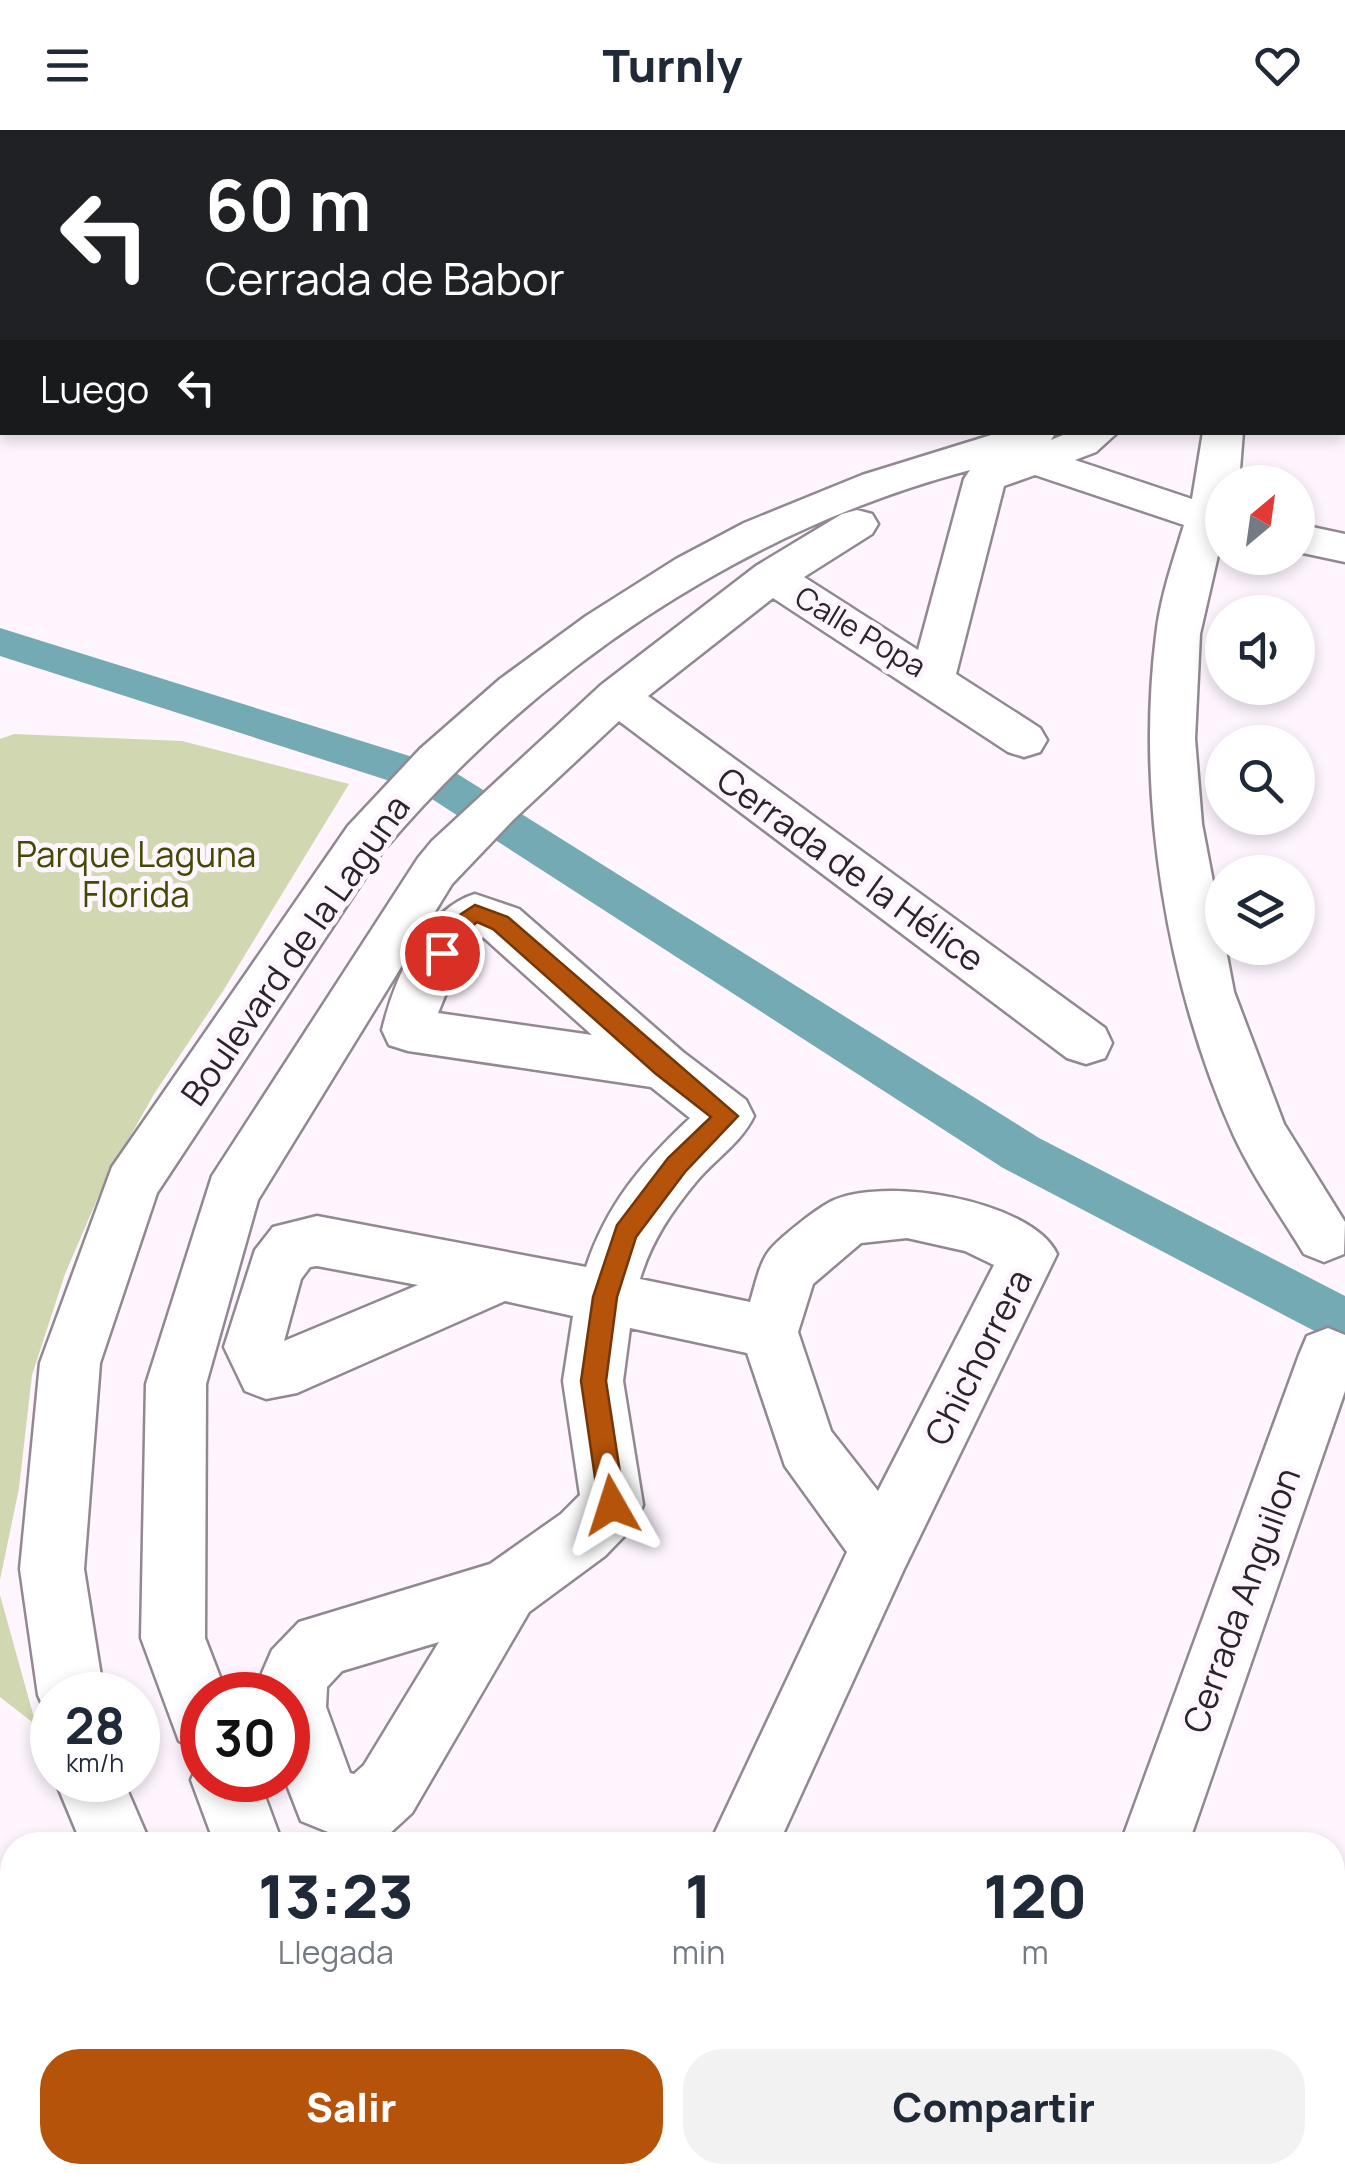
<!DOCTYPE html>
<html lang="es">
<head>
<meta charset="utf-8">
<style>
  body { margin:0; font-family:Manrope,sans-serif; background:#f2f2f3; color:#1f2937; height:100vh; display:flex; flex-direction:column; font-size:38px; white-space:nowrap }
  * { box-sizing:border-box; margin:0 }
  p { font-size:32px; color:#747a83 }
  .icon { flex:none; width:55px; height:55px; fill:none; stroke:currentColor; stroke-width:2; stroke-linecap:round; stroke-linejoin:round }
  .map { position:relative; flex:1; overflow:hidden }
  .drawer { position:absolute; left:0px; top:1702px; width:1345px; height:352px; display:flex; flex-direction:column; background:#fff; border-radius:40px 40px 0 0; box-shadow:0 5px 15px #0003 }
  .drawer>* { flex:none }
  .banner { position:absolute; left:0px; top:0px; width:1345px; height:305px; box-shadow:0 5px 15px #0003; background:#202124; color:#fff; overflow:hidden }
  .needle { width:65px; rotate:29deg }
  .controls { position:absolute; left:1205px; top:335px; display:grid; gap:20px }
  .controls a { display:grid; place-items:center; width:110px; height:110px; border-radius:50%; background:#fff; box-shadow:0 5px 15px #0003; font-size:50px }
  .speed { position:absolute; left:30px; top:1542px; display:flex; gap:20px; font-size:50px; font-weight:700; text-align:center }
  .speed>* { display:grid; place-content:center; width:130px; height:130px; border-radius:50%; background:#fff; box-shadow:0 5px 15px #0003; line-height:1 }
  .speed small { font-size:25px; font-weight:400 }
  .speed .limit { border:15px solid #d22; background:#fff; color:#111 }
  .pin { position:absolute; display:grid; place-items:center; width:85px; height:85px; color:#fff; margin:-42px; border:5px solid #fff; border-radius:50%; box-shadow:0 2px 10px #0007 }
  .me { position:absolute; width:110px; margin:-55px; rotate:354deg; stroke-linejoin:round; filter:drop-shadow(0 0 8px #0008) }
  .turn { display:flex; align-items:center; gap:35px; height:210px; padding:0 40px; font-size:45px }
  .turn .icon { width:130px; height:130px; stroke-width:2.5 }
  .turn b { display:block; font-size:70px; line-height:85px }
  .then { display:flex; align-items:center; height:95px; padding:0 40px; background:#0003; gap:20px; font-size:38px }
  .eta { display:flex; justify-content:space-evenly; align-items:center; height:170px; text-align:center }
  .eta b { font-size:60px; font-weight:800; line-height:70px }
  .primary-button { display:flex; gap:20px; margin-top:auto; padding:20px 40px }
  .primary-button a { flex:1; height:115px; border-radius:40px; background:#b45309; color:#fff; font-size:40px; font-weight:800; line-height:115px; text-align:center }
  .primary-button a+a { background:#f2f2f3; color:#1f2937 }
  header { display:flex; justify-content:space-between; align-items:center; height:130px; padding:0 40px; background:#fff; font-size:45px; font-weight:800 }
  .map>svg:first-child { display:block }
  .green { fill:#d0d7b1 }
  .water { fill:#73aab3 }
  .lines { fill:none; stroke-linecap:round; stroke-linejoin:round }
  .canal { fill:#73aab3; fill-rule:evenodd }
  .minor-casing { stroke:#918891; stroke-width:5 }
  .minor { fill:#fff; fill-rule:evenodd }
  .route { fill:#b45309; stroke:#753606; stroke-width:2.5 }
  .labels { text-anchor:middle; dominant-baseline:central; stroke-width:10; stroke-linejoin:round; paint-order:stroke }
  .far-street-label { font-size:30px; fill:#292529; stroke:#fef5fe }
  .park-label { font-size:35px; fill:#444a00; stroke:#fef5fe }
  .street-label { font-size:35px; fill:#292529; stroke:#fef5fe }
</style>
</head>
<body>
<header><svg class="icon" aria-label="menu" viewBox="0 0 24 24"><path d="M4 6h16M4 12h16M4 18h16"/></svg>Turnly<svg class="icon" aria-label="heart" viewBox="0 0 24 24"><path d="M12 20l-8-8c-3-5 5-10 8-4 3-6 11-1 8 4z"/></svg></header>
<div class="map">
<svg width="1345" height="2054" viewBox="0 0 1345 2054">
  <rect width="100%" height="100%" fill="#fef5fe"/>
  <g class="green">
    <path d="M14,604L182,611L349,654L223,861L154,964L105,1051L65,1144L32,1245L19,1358L0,1450V609Z"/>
    <path d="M0,1465L36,1595L0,1567Z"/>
  </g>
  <path class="water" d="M0,0H561L2,2L0,214Z"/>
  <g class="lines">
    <path class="canal" d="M0,498L448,638L1039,1008L1345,1166V1217L1003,1038L418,660L0,526Z"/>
    <defs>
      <g id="minor">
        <path d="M1105,0H1139L1140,2H1106Z"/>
        <path d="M1150,0H1184L1185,2H1151Z"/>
        <path d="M1342,86L1345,87V111L1342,110Z"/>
        <path d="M1001,302H1056L1051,310L1070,302H1118L1096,322L1075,330L1192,369L1203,302H1243L1239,352H1222V408L1200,504L1195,609L1202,694L1234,862L1284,994L1345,1092L1344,1124L1324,1132L1304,1124C1281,1086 1253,1047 1234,1006C1167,857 1136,668 1156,506C1160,468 1173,431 1184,395L1035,345L1004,356L956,544L1040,598L1047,610L1040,622L1024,627L1008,622L773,468L648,566L1105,898L1112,913L1105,928L1086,934L1067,928L619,591L513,690L452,754L258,1070L206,1254L205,1508L227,1565H202V1621L179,1611L141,1508L146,1254L212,1046L418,728L432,711L601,555L756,436L842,384L857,380L872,384L878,394L872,404L804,447L918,520L964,349L970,340C740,401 535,541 382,722L157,1063L100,1233L84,1439L104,1565H52V1590L48,1588L38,1565L20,1439L40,1233L112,1037L348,696L420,619L500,549L586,486L676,429L744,393L862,345Z"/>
        <path d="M1298,394L1345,404V432L1298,422Z"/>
        <path d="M475,764L519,779L683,922L746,970L754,986C741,1013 715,1029 696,1052C671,1082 651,1112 640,1149L750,1172C755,1156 759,1134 769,1121C779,1108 815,1080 830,1072C881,1045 1032,1070 1057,1124L904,1439L778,1715H709L847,1422L785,1336L747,1223L630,1198L623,1251L643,1375L634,1396L605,1426L529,1482L412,1683L387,1706L360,1715L301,1691L285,1650L288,1565H261L262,1543L272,1520L299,1492L490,1434L561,1384L580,1365L563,1251L573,1186L505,1171L297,1263L266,1269L245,1261L224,1217L255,1120L273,1097L317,1086L586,1137C607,1074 642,1033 690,988L651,957L408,921L389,915L382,900C394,851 423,780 475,764ZM483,807L592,905L438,883L453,846ZM907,1108L965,1121L994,1135L878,1361L831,1301L798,1202L813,1154L861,1113ZM317,1136L418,1155L284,1211L301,1149L310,1137ZM439,1512L364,1635L354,1644L350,1643L326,1577L327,1557L342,1541Z"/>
        <path d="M1328,1198L1345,1205V1261L1188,1715H1120L1299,1225L1307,1206Z"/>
        <path d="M201,1626L202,1650H259L283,1715H215L191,1650Z"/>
        <path d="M55,1650H123L151,1715H82Z"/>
        <path d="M287,2042H370L375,2054H291Z"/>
        <path d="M475,2042H627L623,2054H479Z"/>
        <path d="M999,2042H1074L1071,2054H995Z"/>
      </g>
    </defs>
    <use href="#minor" class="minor-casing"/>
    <use href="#minor" class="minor"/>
  </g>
  <path class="route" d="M475,775L508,787L738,986L685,1042L636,1107L617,1167L606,1251L625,1375L621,1384L612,1387L603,1384L599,1375L581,1251L593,1167L617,1095L668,1028L711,987L656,944L493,799L477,792L464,803L449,829H435L431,823L449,792Z"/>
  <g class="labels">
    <g class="far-street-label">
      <text transform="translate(861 501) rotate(31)">Calle Popa</text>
    </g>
    <g class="park-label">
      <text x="136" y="724">Parque Laguna<tspan x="136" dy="40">Florida</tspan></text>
    </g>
    <g class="street-label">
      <text transform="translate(851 739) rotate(36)">Cerrada de la Hélice</text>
      <text transform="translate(295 820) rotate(-55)">Boulevard de la Laguna</text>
      <text transform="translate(978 1227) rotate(-63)">Chichorrera</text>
      <text transform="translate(1241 1470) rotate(-70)">Cerrada Anguilon</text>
    </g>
  </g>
</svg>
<div class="controls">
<a><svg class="needle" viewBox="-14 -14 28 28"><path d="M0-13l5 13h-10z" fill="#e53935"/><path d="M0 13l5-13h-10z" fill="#747a83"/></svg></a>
<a><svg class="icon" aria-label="sound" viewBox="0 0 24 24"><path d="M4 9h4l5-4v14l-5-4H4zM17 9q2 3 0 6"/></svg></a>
<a><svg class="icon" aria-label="search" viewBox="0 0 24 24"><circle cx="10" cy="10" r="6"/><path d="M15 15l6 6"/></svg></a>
<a><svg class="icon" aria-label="layers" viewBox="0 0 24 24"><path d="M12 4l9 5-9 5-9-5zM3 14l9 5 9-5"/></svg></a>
</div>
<div class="speed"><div>28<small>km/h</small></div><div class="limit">30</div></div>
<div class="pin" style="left:442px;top:823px;background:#d93025"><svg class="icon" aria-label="arrive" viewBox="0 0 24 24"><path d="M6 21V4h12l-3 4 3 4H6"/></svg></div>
<svg class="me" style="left:612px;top:1375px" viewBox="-20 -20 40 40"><path d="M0-17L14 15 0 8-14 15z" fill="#b45309" stroke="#fff" stroke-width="4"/></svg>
<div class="banner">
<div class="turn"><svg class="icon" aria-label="left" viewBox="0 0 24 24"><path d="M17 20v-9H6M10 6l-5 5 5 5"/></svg><div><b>60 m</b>Cerrada de Babor</div></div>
<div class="then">Luego<svg class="icon" aria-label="left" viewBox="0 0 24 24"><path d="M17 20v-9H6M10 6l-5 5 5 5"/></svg></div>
</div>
<section class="drawer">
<div class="eta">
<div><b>13:23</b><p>Llegada</p></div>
<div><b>1</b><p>min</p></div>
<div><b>120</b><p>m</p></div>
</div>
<div class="primary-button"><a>Salir</a><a>Compartir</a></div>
</section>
</div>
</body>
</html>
